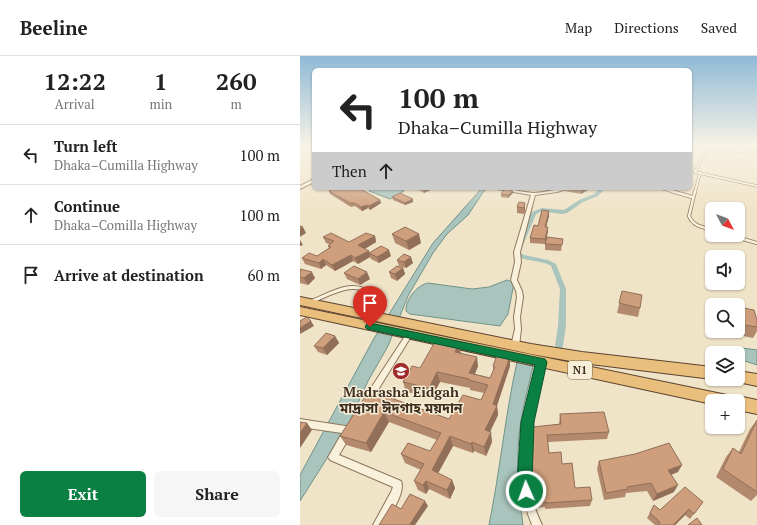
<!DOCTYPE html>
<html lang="en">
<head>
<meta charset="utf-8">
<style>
  body { margin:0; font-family:"PT Serif","Noto Sans Bengali",serif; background:#f6f6f6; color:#222; height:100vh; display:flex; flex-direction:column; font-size:15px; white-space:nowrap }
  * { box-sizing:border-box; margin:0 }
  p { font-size:13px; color:#767676 }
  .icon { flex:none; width:22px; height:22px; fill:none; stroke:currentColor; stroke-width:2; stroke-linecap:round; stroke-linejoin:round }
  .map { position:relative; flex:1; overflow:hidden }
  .panel { display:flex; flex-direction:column; background:#fff; width:300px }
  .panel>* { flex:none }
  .top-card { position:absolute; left:12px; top:12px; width:380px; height:122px; border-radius:6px; box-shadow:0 1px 3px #0004; background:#fff; color:#222; overflow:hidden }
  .needle { width:26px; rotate:131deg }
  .tools { position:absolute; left:405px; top:146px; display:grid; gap:8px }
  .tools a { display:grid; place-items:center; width:40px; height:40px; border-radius:6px; background:#fff; box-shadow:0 1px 3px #0004; font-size:20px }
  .pin { position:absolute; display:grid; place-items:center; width:34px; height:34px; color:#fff; margin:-41px -17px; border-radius:50% 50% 50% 0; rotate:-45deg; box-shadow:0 0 4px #0007 }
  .pin .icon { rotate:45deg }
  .me { position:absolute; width:44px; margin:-22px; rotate:358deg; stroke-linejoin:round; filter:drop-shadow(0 0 3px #0008) }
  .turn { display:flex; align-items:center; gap:14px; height:84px; padding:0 20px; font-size:18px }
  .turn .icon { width:52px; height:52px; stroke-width:2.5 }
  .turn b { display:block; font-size:28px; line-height:34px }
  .then { display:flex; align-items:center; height:38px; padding:0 20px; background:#0003; gap:8px; font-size:15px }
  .eta { display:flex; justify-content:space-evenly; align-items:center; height:68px; text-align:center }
  .eta b { font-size:24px; font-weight:800; line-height:28px }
  .button { display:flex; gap:8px; margin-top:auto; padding:8px 20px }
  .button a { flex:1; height:46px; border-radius:6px; background:#0b8043; color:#fff; font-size:16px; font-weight:800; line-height:46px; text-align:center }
  .button a+a { background:#f6f6f6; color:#222 }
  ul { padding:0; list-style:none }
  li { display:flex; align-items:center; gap:12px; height:60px; padding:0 20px; border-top:1px solid #e0e0e0 }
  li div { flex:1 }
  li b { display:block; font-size:15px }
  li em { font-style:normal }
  header { display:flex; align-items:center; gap:24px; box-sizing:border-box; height:56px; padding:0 20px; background:#fff; border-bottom:1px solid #e0e0e0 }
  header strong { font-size:19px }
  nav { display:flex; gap:22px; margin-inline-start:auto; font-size:14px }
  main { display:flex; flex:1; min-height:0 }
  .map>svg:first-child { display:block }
  .water { fill:#a9c4bc; stroke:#6f938a }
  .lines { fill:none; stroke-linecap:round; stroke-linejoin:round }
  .canal { fill:#a9c4bc; fill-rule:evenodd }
  .service-far2-casing { stroke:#8d765c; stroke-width:3 }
  .service-far1-casing { stroke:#8d765c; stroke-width:4 }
  .service-casing { stroke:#8d765c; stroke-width:5 }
  .minor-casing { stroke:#8d765c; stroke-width:2 }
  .trunk-casing { stroke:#5b4430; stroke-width:2 }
  .service-far2 { stroke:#faf1dc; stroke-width:2 }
  .service-far1 { stroke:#faf1dc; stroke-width:2.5 }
  .service { stroke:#faf1dc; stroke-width:3 }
  .minor { fill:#faf1dc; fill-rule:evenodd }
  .trunk { fill:#eabe7c; fill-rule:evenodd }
  .wall { fill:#b2896c }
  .shaded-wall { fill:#916f58 }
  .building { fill:#cf9f7d; stroke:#916f58 }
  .route { fill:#0b8043; stroke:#07532c }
  .labels { text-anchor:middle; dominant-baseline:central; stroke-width:3; stroke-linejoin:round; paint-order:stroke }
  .shield { fill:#f7eed8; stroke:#756857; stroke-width:1 }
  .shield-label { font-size:11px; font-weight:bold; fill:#3d2e20 }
  .near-poi-label { font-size:14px; font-weight:bold; fill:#3d2e20; stroke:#f7eed8 }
</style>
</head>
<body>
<header>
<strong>Beeline</strong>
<nav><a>Map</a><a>Directions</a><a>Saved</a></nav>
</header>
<main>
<section class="panel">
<div class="eta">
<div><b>12:22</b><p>Arrival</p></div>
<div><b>1</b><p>min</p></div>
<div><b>260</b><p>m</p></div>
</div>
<ul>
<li><svg class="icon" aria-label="left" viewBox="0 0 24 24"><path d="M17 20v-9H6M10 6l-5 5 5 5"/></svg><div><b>Turn left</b><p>Dhaka–Cumilla Highway</p></div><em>100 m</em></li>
<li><svg class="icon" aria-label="ahead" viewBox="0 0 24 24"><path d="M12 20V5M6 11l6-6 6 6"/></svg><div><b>Continue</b><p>Dhaka–Comilla Highway</p></div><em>100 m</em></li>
<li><svg class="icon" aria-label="arrive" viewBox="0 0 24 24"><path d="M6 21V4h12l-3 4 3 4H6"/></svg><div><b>Arrive at destination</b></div><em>60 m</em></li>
</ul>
<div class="button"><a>Exit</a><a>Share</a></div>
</section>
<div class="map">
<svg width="457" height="469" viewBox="0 0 457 469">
  <rect width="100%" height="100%" fill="#f0e4c8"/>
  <g class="water">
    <path d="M72,132H96L104,135L90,143L69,135Z"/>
    <path d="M182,132H188L184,135L168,159L147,178L133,197L108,240L88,290L68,325L48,369L0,445V419L73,284L133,187Z"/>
    <path d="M207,224L214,227L208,258L200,270L110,258L106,255C105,244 117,229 128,227L172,233L189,231Z"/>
    <path d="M442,292L457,294V309L442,304Z"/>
    <path d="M217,306L233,310C228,333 221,357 219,380C216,410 219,439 223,469H189C200,415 205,360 217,306Z"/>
  </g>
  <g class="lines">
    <path class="canal" d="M300,132H304L302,136L298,140L283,146L267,157L261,158L242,155L236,158L221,194V197L224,199L248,204L256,208L266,233V270L263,290L262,292L259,293L256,292L255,290L258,270L260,233L251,210C240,203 225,207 215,198V194L232,156L242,152L264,154L279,144L294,138Z"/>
    <defs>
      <g id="service-far2">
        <path d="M457,97L415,92L403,99L395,116L457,130"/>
        <path d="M360,132L375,136"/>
        <path d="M395,136L400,117"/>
      </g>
      <g id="service-far1">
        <path d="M371,135L392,141"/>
        <path d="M395,135L389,160C393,170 402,171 412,174"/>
        <path d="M429,179L457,187"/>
      </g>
      <path id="service" d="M13,245C34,236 56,222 75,241L69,258"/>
      <g id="minor">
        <path d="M14,123V126L0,133V130Z"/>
        <path d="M195,132C208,132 220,136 233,137C245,137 258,132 270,132L257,136L235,139L220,196L221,206L217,224L222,235L223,241L220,261L221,273L219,290L217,292L215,293L213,292L211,290L215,273L214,261L217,241L216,235L211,224L215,206L214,196L231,139L197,133Z"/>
        <path d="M109,276L111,277L112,279L73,342L70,343L67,342L66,340L67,338L107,277Z"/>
        <path d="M241,303L244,304L245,306C235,352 222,402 234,449C236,456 239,462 242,469H232C227,456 223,444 221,431C216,389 228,346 237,306L238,304Z"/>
        <path d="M0,363L52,371L53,374L52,377L39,399L101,425C106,436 90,459 84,469H73L91,436L93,431L30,404L28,401L30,398L42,377L0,371Z"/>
      </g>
      <g id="trunk">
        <path d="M0,241L231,288L282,296L412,311V323L282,307L231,298L0,249Z"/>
        <path d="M0,251L427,339L433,342L438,340L457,344V358L438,354V345H412V348L0,259Z"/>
        <path d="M438,315L457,318V330L433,325L432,323H438Z"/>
      </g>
    </defs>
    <use href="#service-far2" class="service-far2-casing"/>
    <use href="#service-far1" class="service-far1-casing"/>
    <use href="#service" class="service-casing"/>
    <use href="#minor" class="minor-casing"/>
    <use href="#trunk" class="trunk-casing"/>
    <use href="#service-far2" class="service-far2"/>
    <use href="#service-far1" class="service-far1"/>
    <use href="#service" class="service"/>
    <use href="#minor" class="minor"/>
    <use href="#trunk" class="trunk"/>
  </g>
  <g class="wall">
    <path d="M27,132H62L60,133L80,144L81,147L70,154L68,152L62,155L55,150L51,151L30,138L29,135L31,134Z"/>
    <path d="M115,132H135L124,137Z"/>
    <path d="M265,132H291L281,138L265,135Z"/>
    <path d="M213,135V137L208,142L201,141V138Z"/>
    <path d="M92,141L113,146L105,149L93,144Z"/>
    <path d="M219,146L225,153L224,158L217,157V151Z"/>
    <path d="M249,155V160L246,171L248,175L245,188L230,187V182L238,170Z"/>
    <path d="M92,178L121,187L109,194L95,187Z"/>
    <path d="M75,180L76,186L65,193L69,195V197L91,200L79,207L71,203L70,201L58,208L53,205L35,215L26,209L21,213L5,208L2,202L17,200L29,192L28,190L29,188L26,187L23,181L49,186Z"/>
    <path d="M263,183L261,195L245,194V188Z"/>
    <path d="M97,204L113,207L106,212L99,210Z"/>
    <path d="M103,212L105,218L97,225L91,222L89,216Z"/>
    <path d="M0,213L15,222L8,229L0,227Z"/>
    <path d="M44,217L70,223L60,229L47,223Z"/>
    <path d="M322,235L340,252L338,261L317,257Z"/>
    <path d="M438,251L457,264V275L453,282L427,277L426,275H438Z"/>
    <path d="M35,280L39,287L27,299L18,296L14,290Z"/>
    <path d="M159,288L160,297L178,310L175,318L190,322L193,315V310H210L197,350L198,359L190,376L192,386L186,400L174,395L173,397L153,390L138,417L152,424L155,432L150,443L129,433L126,438L118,434L114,425L121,414L105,407L101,398L130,395L137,384L89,366L71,396L46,389L40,380L93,339L95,344L149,363L181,344L184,337L170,334V332L140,326L132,341L106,336L103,326L120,312Z"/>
    <path d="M260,358L309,376L307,383L248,386L249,397L262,408L275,432L292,444L290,450L245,453V451L236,452L232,431L231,413L233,371L259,368Z"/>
    <path d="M457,364V439L451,445L416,421L426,401L433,392L439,396L450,373Z"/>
    <path d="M299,405L378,416L371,419L374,436L353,445L347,435L326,437L325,441L304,444L297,413Z"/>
    <path d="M403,446L390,463L385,459L375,469H355L347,462L354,449L360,454Z"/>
  </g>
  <g class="shaded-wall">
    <path d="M124,132H135L124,137Z"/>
    <path d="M284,132H291L281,138L282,133Z"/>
    <path d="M213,135V137L208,142V139Z"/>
    <path d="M113,143V146L105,149V147Z"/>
    <path d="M80,144L81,147L70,154L69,150Z"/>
    <path d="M225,147V153L224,158V152Z"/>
    <path d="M67,149L68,152L62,155L61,151Z"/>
    <path d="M249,155V160L245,175V171Z"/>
    <path d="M3,171L6,177L0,181V173Z"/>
    <path d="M248,171V175L245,188V183Z"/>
    <path d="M119,178L121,187L109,194L106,185Z"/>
    <path d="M75,180L76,186L61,195L58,189Z"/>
    <path d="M0,184L3,189L0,190Z"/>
    <path d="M89,194L91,200L79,207L77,201Z"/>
    <path d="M69,195L70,201L58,208L55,202Z"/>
    <path d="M51,199L53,205L35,215L32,209Z"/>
    <path d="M111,201L113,207L106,212L104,206Z"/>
    <path d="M23,203L26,209L21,213L19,207Z"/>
    <path d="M103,212L105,218L97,225L95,218Z"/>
    <path d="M12,216L15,222L8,229L4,222Z"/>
    <path d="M67,216L70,223L60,229L58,223Z"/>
    <path d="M11,265L14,270L0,278V272Z"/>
    <path d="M35,280L39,287L27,299L23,292Z"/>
    <path d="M159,288L161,298L155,296Z"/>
    <path d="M210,300V310L196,352L197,350L198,359L186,384L185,374L193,348Z"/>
    <path d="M177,301L178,310L172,325L169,317Z"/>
    <path d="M137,316L140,326L132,341L129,332Z"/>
    <path d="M93,339L97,349L91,342Z"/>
    <path d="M84,356L89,366L71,396L66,387Z"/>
    <path d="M7,367L12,374L0,392V377Z"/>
    <path d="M191,376L192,386L186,400L184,391Z"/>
    <path d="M150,380L153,390L135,423L132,414Z"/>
    <path d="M172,386L174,395L173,397L171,388Z"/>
    <path d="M382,409L378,416L364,421L368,414Z"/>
    <path d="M152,424L155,432L150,443L147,434Z"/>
    <path d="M126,425L129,433L126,438L123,429Z"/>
    <path d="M378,429L374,436L353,445L357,438Z"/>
    <path d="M125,445L128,450L115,469H110V468Z"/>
    <path d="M389,453L385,459L375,469H373Z"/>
  </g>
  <g class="building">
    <path d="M31,132H59L80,144L69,150L67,149L61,151L54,147H50L29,135L33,133Z"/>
    <path d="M274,132H284L282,133Z"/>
    <path d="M205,133L213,135L208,139L201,138Z"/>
    <path d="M100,137L113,143L105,147L92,141Z"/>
    <path d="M219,146L225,147L224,152L217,151Z"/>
    <path d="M242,154L249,155L245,171H248L245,183L230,182L234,169L238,170Z"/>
    <path d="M0,170L3,171L0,173Z"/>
    <path d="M105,171L119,178L106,185L92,178Z"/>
    <path d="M31,177L49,186L66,177L75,180L58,189L69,195L55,202L51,199L32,209L23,203L19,207L2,202L9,197L17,200L31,191L28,190L34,185L23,181Z"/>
    <path d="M247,181L263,183L262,189L245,188Z"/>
    <path d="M81,190L89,194L77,201L69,197Z"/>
    <path d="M104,198L111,201L104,206L97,204Z"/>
    <path d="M54,210L67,216L58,223L44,217Z"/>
    <path d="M97,210L103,212L95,218L89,216Z"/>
    <path d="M0,213L12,216L4,222L0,221Z"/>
    <path d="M322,235L342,239L340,252L319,247Z"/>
    <path d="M438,251L454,254L457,264V271L438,268Z"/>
    <path d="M7,261L11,265L0,272V265Z"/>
    <path d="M26,277L35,280L23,292L14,290Z"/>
    <path d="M136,284L159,288L155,296L177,301L169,317L190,322L195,311L193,310L198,297L210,300L193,348L197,350L185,374L191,376L184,391L172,386L171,388L150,380L132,414L152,424L147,434L126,425L123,429L114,425L124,408L101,398L108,387L130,395L141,377L84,356L66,387L40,380L70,333L93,339L91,342L149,363L163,339L181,344L188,329L169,324V323L137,316L129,332L103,326L112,310L120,312Z"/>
    <path d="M304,356L309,376L247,379L249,397L261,396L262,408L272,407L275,432L290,431L292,444L246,447L245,446H237L232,425L231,407L233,371L261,368L260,358Z"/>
    <path d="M457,364V436L423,413L433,392L441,398Z"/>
    <path d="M0,366L7,367L0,377Z"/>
    <path d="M369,387L382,409L368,414L378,429L357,438L351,427L327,431L328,433L306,437L299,405L335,398Z"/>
    <path d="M385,431L403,446L394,458L389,453L373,469H358L360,466L350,457L354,449L360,454Z"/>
    <path d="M110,438L125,445L110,468L111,469H79L92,448L101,453Z"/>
    <path d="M397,462L402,469H388Z"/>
  </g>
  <linearGradient id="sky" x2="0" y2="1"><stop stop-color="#8fbad6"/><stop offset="0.58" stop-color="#f8f3e6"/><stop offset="1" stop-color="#f8f3e6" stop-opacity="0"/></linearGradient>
  <rect width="457" height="155" fill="url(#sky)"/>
  <path class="route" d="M70,267L245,303L247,306L234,366L232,426L233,435L231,441L226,443L220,441L217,426L221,366L235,309L67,273L65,271L67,268Z"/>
  <defs>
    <symbol id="school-disc" viewBox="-11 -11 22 22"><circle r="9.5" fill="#9e2a2b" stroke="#f7eed8"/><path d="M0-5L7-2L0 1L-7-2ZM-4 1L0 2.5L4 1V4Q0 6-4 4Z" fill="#fff"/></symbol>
  </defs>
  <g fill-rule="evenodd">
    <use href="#school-disc" x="91" y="305" width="20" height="20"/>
  </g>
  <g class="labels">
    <rect class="shield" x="268" y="305" width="24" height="18" rx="3"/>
    <g class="shield-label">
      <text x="280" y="314">N1</text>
    </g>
    <g class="near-poi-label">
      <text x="101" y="335">Madrasha Eidgah<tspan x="101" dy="16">মাদ্রাসা ঈদগাহ ময়দান</tspan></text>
    </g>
  </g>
</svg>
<div class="tools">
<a><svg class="needle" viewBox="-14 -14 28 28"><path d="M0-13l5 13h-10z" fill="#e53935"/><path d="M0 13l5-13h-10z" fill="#767676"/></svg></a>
<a><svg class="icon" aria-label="sound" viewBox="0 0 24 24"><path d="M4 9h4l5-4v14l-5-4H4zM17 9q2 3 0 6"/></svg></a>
<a><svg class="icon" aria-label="search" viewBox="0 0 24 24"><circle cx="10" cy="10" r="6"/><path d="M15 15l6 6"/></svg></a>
<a><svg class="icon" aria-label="layers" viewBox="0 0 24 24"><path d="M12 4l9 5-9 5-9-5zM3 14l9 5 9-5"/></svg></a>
<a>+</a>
</div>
<div class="pin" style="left:70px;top:271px;background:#d93025"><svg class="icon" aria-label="arrive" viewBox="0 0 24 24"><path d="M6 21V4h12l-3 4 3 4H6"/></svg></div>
<svg class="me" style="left:226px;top:435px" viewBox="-20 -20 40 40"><circle r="17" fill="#0b8043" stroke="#fff" stroke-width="3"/><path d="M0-11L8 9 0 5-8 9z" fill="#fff"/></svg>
<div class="top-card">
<div class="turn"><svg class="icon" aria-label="left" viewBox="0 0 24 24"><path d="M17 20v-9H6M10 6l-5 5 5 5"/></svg><div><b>100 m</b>Dhaka–Cumilla Highway</div></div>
<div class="then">Then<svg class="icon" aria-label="ahead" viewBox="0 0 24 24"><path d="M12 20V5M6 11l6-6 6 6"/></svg></div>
</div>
</div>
</main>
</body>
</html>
